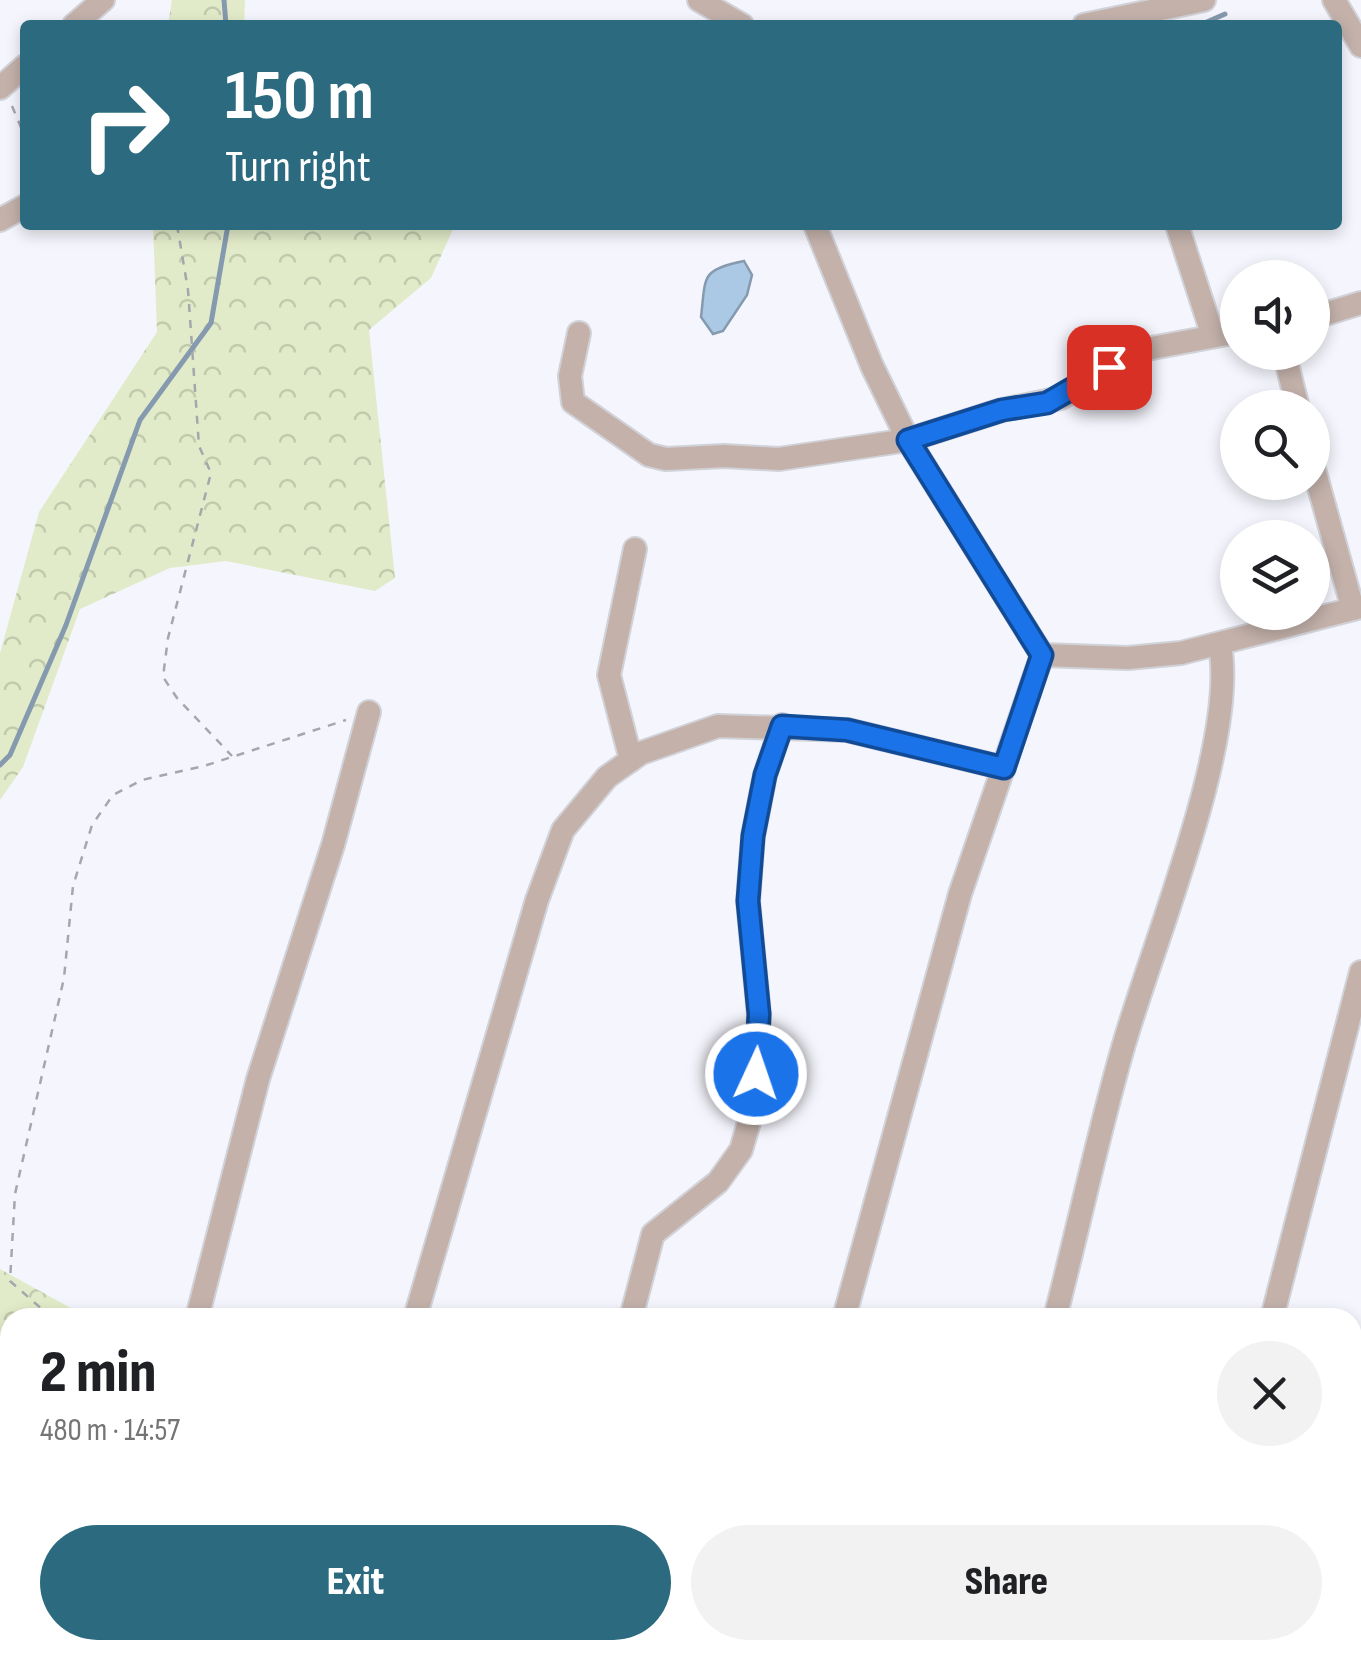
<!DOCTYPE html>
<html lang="en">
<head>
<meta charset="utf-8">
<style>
  body { margin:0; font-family:"Sofia Sans Condensed",sans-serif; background:#f2f2f2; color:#202124; height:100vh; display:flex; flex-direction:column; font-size:38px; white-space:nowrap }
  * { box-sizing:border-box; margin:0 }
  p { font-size:32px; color:#757577 }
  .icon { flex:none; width:55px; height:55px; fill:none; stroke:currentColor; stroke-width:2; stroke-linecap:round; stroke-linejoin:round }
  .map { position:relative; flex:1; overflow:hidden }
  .panel { position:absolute; left:0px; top:1308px; width:1362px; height:352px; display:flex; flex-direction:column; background:#fff; border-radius:30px 30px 0 0; box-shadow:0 5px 15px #0003 }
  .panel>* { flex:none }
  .guide { position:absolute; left:20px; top:20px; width:1322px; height:210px; border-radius:10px; box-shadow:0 5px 15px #0003; background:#2b6a7f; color:#fff; overflow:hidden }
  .buttons { position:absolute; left:1220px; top:260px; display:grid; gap:20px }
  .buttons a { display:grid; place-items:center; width:110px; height:110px; border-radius:50%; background:#fff; box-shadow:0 5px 15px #0003; font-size:50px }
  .pin { position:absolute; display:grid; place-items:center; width:85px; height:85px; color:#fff; margin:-42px; border-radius:20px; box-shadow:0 5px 15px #0006 }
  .me { position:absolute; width:110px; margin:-55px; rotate:3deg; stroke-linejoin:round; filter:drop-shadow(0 0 8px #0008) }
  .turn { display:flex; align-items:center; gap:35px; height:210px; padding:0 40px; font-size:45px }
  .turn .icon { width:130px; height:130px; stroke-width:2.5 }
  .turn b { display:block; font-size:70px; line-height:85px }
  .round { display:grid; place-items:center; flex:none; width:105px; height:105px; border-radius:52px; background:#f2f2f2 }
  .summary { display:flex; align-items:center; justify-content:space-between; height:170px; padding:0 40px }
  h1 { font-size:60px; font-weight:800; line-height:75px }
  .action { display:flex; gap:20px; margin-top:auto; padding:20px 40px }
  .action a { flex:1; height:115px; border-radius:60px; background:#2b6a7f; color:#fff; font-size:40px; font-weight:800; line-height:115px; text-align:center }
  .action a+a { background:#f2f2f2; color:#202124 }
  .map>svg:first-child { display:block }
  .forest { fill:url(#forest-crowns) }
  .water { fill:#abc9e4; stroke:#859aae; stroke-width:2.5 }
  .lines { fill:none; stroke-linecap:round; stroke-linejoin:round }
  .stream { stroke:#859aae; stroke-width:5 }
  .minor-casing { stroke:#d1d1d8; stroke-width:26 }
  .path { stroke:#a6a6ac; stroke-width:2.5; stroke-dasharray:8 8; stroke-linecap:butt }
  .minor { stroke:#c3b1aa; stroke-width:22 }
  .route-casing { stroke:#114b97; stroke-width:25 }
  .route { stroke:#1a73e8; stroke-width:18 }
</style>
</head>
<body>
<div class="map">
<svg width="1361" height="1658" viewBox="0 0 1361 1658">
  <defs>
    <pattern id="forest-crowns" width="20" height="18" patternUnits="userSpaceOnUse" patternTransform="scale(2.5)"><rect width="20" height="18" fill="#e2ebc9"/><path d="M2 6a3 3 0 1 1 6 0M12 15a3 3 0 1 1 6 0" fill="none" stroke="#c2caad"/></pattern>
  </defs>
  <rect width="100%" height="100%" fill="#f5f5fd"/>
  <g class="forest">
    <path d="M172,0H245L244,25H168Z"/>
    <path d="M153,225H455L431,278L369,330L395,578L375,591L226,561L170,568L80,609L23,767L0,800V653L39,512L157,332Z"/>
    <path d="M0,1269L87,1317L10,1318V1650H309L312,1658H0Z"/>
  </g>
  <path class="water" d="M744,261L752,275L747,295L723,331L713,334L701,317C706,276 700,270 744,261Z"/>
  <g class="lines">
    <g class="stream">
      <path d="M224,0L226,25"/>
      <path d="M1200,25L1225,14"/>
      <path d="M0,765L10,755L66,625L140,420L211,323L228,225"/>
    </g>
    <defs>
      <g id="minor">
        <path d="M699,0L742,25"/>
        <path d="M1334,0L1361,46"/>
        <path d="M74,25L103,0"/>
        <path d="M1084,25L1204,0"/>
        <path d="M0,88L25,66"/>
        <path d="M0,220L25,206"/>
        <path d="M815,225L872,366L908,440L1002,410L1061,398L1141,350L1238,332"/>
        <path d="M1177,225L1213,336"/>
        <path d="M1312,318L1361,303"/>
        <path d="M579,333L570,376L573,402L649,455L666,459L724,456L779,459L908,440L1042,655L1128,658L1181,653L1361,607"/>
        <path d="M1284,352L1298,408"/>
        <path d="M1312,462L1353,609"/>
        <path d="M631,760L609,675L635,549"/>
        <path d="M197,1318L258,1079L333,845L369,712"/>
        <path d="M415,1318L537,900L563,830L607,777L641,753L718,726L847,730L1004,768"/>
        <path d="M631,1318L653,1234L718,1182L741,1150L754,1105L759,1015L748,901L753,836L765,775L782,725"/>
        <path d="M844,1318L960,894L1042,655"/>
        <path d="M1055,1318C1078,1229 1097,1139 1122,1051C1150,950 1238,743 1220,646"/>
        <path d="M1272,1318L1361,972"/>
        <path d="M422,1650L427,1658"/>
        <path d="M605,1650L618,1658"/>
        <path d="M759,1658L761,1650"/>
        <path d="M965,1658L967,1650"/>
        <path d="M1182,1658L1184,1650"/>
      </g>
    </defs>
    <use href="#minor" class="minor-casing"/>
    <g class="path">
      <path d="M12,106L25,137"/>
      <path d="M177,225L188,290L199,446L211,473L168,638L163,677L177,698L232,756"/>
      <path d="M52,1318L10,1281L15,1194L64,978L73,886L92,825L113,795L142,780L204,766L346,720"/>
      <path d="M210,1658L219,1650"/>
    </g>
    <use href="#minor" class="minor"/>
  </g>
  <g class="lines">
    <defs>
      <path id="route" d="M756,1074L759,1014L748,901L753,836L765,775L782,726L847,730L1004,768L1042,655L908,440L1002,410L1047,403L1109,367"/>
    </defs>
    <use href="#route" class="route-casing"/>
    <use href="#route" class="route"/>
  </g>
</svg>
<div class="buttons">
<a><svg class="icon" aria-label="sound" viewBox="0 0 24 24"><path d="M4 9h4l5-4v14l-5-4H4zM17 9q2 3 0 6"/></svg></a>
<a><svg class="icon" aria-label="search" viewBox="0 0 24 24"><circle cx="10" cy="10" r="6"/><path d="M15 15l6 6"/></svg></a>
<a><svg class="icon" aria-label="layers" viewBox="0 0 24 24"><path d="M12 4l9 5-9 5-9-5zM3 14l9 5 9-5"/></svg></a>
</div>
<div class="pin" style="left:1109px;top:367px;background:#d93025"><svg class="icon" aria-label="arrive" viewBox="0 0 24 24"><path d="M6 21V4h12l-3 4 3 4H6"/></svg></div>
<svg class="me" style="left:756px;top:1074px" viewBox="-20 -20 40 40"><circle r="17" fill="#1a73e8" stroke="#fff" stroke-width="3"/><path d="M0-11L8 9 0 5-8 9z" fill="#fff"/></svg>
<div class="guide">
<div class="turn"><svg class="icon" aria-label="right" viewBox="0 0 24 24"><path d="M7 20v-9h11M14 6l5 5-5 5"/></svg><div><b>150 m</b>Turn right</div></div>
</div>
<section class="panel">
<div class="summary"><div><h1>2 min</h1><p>480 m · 14:57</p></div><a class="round"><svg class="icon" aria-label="close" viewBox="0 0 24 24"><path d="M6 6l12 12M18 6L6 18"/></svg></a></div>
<div class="action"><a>Exit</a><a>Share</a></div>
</section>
</div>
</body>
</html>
